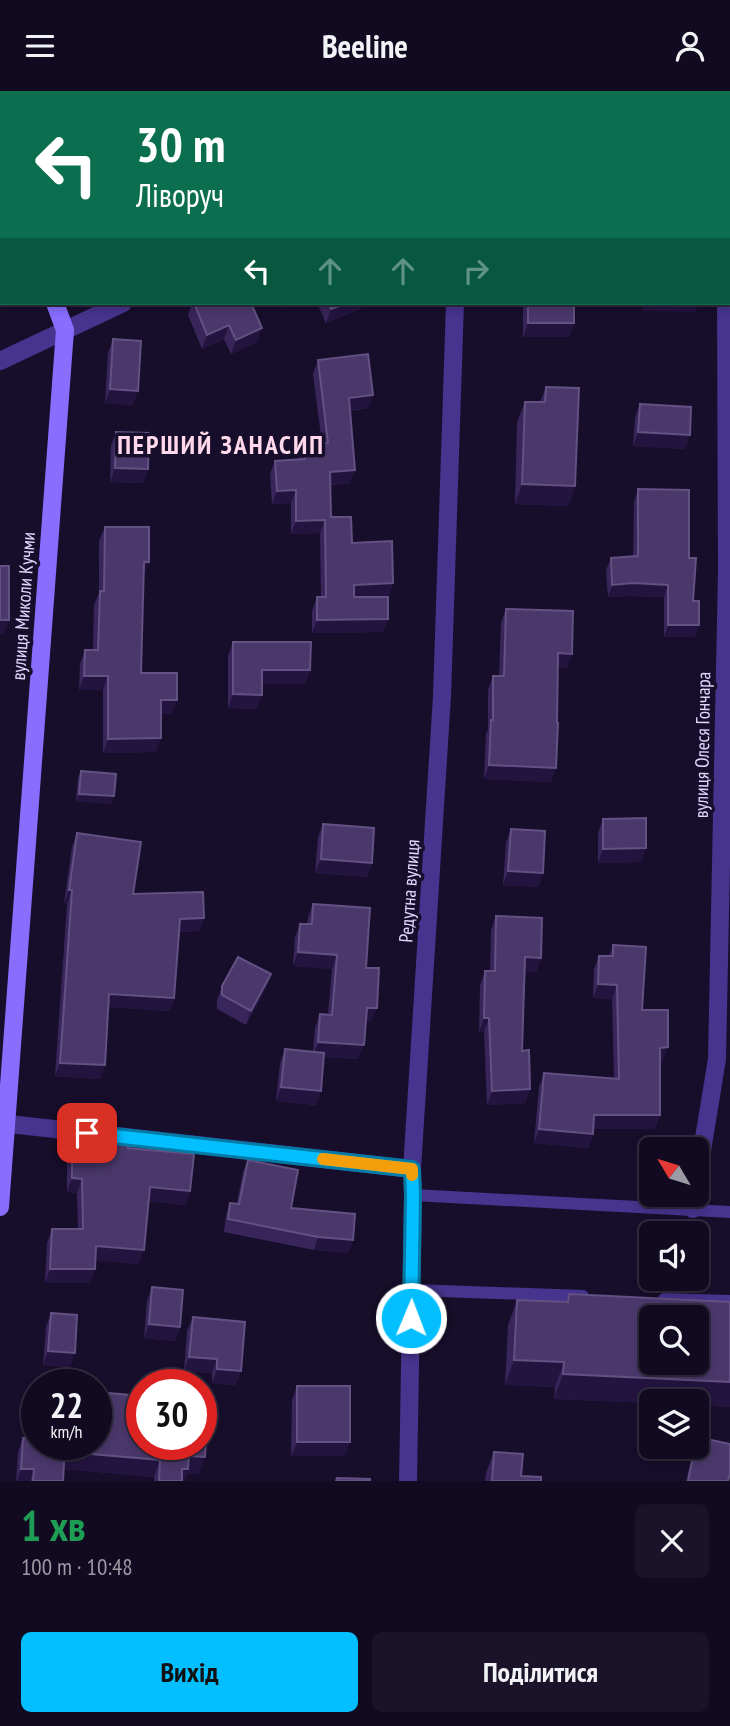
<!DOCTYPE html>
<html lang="uk">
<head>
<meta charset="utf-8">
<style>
  body { margin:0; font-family:"PT Sans Narrow",sans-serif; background:#1a1329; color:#f1f3f6; height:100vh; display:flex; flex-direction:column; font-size:26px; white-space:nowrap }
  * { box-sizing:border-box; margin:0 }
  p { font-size:23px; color:#9c9aa5 }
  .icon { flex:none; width:38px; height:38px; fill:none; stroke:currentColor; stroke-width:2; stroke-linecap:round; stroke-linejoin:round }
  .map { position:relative; height:1390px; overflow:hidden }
  .sheet { display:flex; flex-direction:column; background:#110a20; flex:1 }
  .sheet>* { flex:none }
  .guide { position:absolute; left:0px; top:0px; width:732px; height:214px; box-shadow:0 4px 10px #0003,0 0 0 2px #302b3e; background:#0b6e4f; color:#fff; overflow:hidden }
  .needle { width:46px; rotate:308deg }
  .fabs { position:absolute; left:639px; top:1046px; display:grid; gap:14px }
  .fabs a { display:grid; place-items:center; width:70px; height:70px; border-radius:10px; background:#110a20; box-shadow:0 4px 10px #0003,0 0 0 2px #302b3e; font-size:35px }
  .speed { position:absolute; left:21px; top:1278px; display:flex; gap:14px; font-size:35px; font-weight:700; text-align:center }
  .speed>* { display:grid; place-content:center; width:91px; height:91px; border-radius:50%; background:#110a20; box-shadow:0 4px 10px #0003,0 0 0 2px #302b3e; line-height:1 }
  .speed small { font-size:18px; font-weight:400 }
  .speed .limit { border:10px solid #d22; background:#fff; color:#111 }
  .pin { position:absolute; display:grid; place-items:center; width:60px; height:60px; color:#fff; margin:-30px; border-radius:14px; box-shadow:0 4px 10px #0006 }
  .me { position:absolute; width:77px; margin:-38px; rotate:1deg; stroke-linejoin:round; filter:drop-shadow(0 0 5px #0008) }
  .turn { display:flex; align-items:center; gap:24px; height:147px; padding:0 21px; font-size:32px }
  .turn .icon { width:91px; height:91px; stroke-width:2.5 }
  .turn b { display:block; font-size:49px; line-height:60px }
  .lanes { display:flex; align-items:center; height:66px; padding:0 21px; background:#0003; justify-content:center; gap:35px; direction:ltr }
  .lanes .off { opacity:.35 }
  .round { display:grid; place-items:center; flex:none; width:74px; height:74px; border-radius:10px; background:#1a1329 }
  .headline { display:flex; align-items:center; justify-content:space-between; height:119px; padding:0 21px }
  h1 { font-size:42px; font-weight:800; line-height:52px; color:#1e9e55 }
  .button { display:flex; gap:14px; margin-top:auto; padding:14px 21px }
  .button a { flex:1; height:80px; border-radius:10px; background:#03bfff; color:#111; font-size:28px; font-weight:800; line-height:80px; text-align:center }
  .button a+a { background:#1a1329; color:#f1f3f6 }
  header { display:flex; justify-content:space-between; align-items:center; height:91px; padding:0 21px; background:#110a20; font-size:32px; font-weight:800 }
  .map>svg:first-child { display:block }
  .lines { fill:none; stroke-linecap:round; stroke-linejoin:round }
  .lane { stroke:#46348e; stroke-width:12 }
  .street { stroke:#46348e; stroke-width:18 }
  .secondary { stroke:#886eff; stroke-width:18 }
  .wall { fill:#382559 }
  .shaded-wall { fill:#23143f }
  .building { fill:#4a386b; stroke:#625182; stroke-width:2; fill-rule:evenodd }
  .route-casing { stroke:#027ca6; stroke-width:18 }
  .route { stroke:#03bfff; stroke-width:12 }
  .slow { stroke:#f59e0b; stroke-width:12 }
  .labels { text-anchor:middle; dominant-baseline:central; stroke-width:7; stroke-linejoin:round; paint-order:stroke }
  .street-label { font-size:19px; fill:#e2d7ff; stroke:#170e2b }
  .district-label { font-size:26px; font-weight:bold; letter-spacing:2px; fill:#ffd9eb; stroke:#170e2b }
</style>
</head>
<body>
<header><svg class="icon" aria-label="menu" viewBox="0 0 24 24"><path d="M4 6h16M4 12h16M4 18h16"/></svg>Beeline<svg class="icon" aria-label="person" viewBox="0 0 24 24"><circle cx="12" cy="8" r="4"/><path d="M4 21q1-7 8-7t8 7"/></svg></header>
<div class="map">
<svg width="730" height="1390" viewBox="0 0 730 1390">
  <rect width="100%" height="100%" fill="#170e2b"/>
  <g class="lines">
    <g class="lane">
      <path d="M413,1104L730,1121"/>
      <path d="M412,1199L583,1205"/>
      <path d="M664,1208L730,1210"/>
    </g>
    <g class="street">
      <path d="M270,0L271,2"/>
      <path d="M724,0V2"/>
      <path d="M463,2V0"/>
      <path d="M517,2L521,0"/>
      <path d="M0,270L123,212"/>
      <path d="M0,1032L412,1078"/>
      <path d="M696,1096L717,968L727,481L726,212"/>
      <path d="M693,1118L695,1104"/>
      <path d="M408,1390L413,1104L412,1078L442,605L455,212"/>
    </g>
    <g class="secondary">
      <path d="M0,69L2,72"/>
      <path d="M0,1116L65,239L55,212"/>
    </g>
  </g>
  <g class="wall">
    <path d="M16,0H74V2H17Z"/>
    <path d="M192,212H194L257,251L231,263L224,248L202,258L188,224Z"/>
    <path d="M317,212H363L360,218L326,232Z"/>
    <path d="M523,212H574V232L569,246H523Z"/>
    <path d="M113,248L133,314L105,312L108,262Z"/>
    <path d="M318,269L368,317L350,320V392L331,394V426L352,452L393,492L388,506V528L383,541L312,542V520L317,506H321L320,442L291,443V412L272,413L270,383L275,370L299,368L304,354L322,353L313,283Z"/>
    <path d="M546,296L575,395L568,415L515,413L517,331L525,311H540Z"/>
    <path d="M640,313L685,358L633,355L635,327Z"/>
    <path d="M116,341L148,378L143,392L110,391L111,355Z"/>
    <path d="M638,398L689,467L693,510L695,546H664V506L629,505L608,506L606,479L611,467L633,465L634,411Z"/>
    <path d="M105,436L144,484L141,582L177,609L172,623H161L156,661L103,662V599H79L80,573L85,559H93L94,514L99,502V450Z"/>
    <path d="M506,518L567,577L558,576L551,691L484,688L486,643L488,638V599L493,585H499L501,532Z"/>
    <path d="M233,551L310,579L305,593H262L257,618L228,617V565Z"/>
    <path d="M81,680L111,713L76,710L78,687Z"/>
    <path d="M603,728L641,771L598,772V742Z"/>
    <path d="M323,733L372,772L367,786L315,782L318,747Z"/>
    <path d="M511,738L543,782L538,796L503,794L506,752Z"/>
    <path d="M77,742L133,803L204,827L199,840L179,841L174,907L170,920L108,916L105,974L100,988L55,985L67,813L64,812L72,756Z"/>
    <path d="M313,813L366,877L371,931H365L358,968L324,966L316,1014L276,1010L280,972L285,958L313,961L315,937L320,923H328L332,878L293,875L295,846L300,833H307L308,827Z"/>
    <path d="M496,825L541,867L536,881L525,880L522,960L530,998L525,1012L487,1014L484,941H479L480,894L485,880H490L491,839Z"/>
    <path d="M613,854L663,970H660V1024L655,1038H593V1043L588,1057L534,1052L539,996L544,982L614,987L612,908L593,907L594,878L599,865H609Z"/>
    <path d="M271,883L266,897L246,934L217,918V909L222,895Z"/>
    <path d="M72,1039L128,1057L190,1100L185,1114L148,1110L139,1173L96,1169L90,1192H45L47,1152L52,1138H78L77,1102L67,1101V1053Z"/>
    <path d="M248,1069L291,1117L353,1149L348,1162L314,1159L224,1141L226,1124L230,1112H237L243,1081Z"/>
    <path d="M152,1196L180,1236L175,1250L144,1247L147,1210Z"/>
    <path d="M569,1203L730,1211V1316L651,1311V1312L554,1308L555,1296L505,1294L508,1234L517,1209L566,1211Z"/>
    <path d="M51,1222L70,1276L43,1274L46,1236Z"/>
    <path d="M193,1226L241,1280L235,1294L212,1292V1282L184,1280L187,1240Z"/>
    <path d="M297,1295L345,1365H291L292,1309Z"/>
    <path d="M130,1320L199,1383H187L184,1390H154V1386L64,1378L63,1390H16L18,1361L23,1347L37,1353H96Z"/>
    <path d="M694,1356H696L728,1390H686Z"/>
    <path d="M494,1361L521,1385L541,1390H485L486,1382Z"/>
  </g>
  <g class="shaded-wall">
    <path d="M60,0H74V2H56Z"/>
    <path d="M286,212H299L284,218Z"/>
    <path d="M347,212H363L360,218L326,232L331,218Z"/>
    <path d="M645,212H699L695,221L642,220Z"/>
    <path d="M528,232H574L569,246H523Z"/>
    <path d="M229,234L224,248L202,258L207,244Z"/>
    <path d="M262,237L257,251L231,263L236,249Z"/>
    <path d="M110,298L138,300L133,314L105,312Z"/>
    <path d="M373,304L368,317L344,320L349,307Z"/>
    <path d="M638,341L690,344L685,358L633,355Z"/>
    <path d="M115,377L148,378L143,392L110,391Z"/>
    <path d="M355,379L350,392L325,394L330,381Z"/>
    <path d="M522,393L575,395L568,415L515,413Z"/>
    <path d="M296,399L291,412L272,413L277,400Z"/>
    <path d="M325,429L320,442L291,443L296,430Z"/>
    <path d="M144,471H149L144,485Z"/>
    <path d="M393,492L388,506L349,507L354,494Z"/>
    <path d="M633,492L668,494L664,506L629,505L608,506L612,494Z"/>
    <path d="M388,528L383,541L312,542L317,529Z"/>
    <path d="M0,529H9L4,543H0Z"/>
    <path d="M668,534H699L695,546H664Z"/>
    <path d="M558,562L572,563L567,577L553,576Z"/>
    <path d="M262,579H310L305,593H257Z"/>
    <path d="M84,585H108L103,599H79Z"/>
    <path d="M233,603L262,604L257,618L228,617Z"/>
    <path d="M161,609H177L172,623H156Z"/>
    <path d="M161,647L156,661L103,662L108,648Z"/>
    <path d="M489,674L556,677L551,691L484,688Z"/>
    <path d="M79,703L114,705L111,713L76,710Z"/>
    <path d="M646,757L641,771L598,772L603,758Z"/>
    <path d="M321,768L372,772L367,786L315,782Z"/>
    <path d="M508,780L543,782L538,796L503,794Z"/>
    <path d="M69,799H72L67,813L64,812Z"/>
    <path d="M204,827L199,840L175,841L180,828Z"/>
    <path d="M298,861L337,864L332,878L293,875Z"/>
    <path d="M525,866L541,867L536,881L520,880Z"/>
    <path d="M271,883L266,897L246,934L251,920Z"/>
    <path d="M598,893L617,894L612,908L593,907Z"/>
    <path d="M109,903L174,907L170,920L104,916Z"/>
    <path d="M367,917H377L371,931H362Z"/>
    <path d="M484,927H489L484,941H479Z"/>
    <path d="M318,951L364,954L358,968L313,965Z"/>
    <path d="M668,956L663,970L655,971L660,957Z"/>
    <path d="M60,972L105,974L100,988L55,985Z"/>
    <path d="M281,996L321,1000L316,1014L276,1010Z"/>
    <path d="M530,998L525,1012L487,1014L492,1000Z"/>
    <path d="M594,1024H660L655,1038H589Z"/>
    <path d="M539,1038L593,1043L588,1057L534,1052Z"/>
    <path d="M72,1087L82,1088L77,1102L67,1101Z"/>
    <path d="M150,1096L190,1100L185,1114L145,1110Z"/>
    <path d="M318,1146L353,1149L348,1162L314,1159Z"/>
    <path d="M96,1155L144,1159L139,1173L91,1169Z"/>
    <path d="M50,1178H95L90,1192H45Z"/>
    <path d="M149,1233L180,1236L175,1250L144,1247Z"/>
    <path d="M48,1260L75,1262L70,1276L43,1274Z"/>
    <path d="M189,1266L217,1268L212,1282L184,1280Z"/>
    <path d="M514,1269L564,1271L555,1296L505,1294Z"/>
    <path d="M217,1278L241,1280L235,1294L212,1292Z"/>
    <path d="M563,1283L730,1291V1316L696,1314V1311H651V1312L554,1308Z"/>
    <path d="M297,1351H350L345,1365H291Z"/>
    <path d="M68,1361L160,1369L154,1386L62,1378Z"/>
    <path d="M189,1365L205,1366L199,1383H187L184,1390H177L182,1378Z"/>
    <path d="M21,1378H34L30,1390H17Z"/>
  </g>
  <g class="building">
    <path d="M27,0H60L56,2H28Z"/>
    <path d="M337,0H359V2H334Z"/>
    <path d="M621,0H703V2H622Z"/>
    <path d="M194,212H251L262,237L236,249L229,234L207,244Z"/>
    <path d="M328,212H347L331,218Z"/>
    <rect x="528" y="212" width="46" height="20"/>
    <path d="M113,248L141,250L138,300L110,298Z"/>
    <path d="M368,263L373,304L349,307L355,379L330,381L331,426H351L352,452L392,450L393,492L354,494V506H388V528L317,529V506H326L325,429L296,430V399L277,400L275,370L305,368L304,354L328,352L318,269Z"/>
    <path d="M546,296L579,297L575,395L522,393L525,311H545Z"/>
    <path d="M640,313L691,316L690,344L638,341Z"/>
    <path d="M116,341L149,342L148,378L115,377Z"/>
    <path d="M638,398L689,399V467H696L693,510H699V534H668V494L633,492L612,494L611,467L638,465Z"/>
    <path d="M105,436H149V471H144L141,582H177V609H161V647L108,648V585H84L85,559H98L100,500H104Z"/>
    <rect x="0" y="475" width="9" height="54"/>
    <path d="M506,518L573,520L572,563L558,562L557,632H558L556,677L489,674L491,629H493V585H504Z"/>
    <path d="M233,551H311L310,579H262V604L233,603Z"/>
    <path d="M81,680L116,683L114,705L79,703Z"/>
    <path d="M646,727V757L603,758V728Z"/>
    <path d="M323,733L374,737L372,772L321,768Z"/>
    <path d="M511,738L545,740L543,782L508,780Z"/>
    <path d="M77,742L141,751L133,803L203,801L204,827L180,828L174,907L109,903L105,974L60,972L72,799H69Z"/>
    <path d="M313,813L370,817L366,877H379L377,917H367L364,954L318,951L320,923L332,924L337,864L298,861L300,833H312Z"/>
    <path d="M496,825L542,827L541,867L525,866L522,960L529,959L530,998L492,1000L489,927H484L485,880H495Z"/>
    <path d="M613,854L646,856L642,919H668V956L660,957V1024H594L593,1043L539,1038L544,982L619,988L617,894L598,893L599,865H613Z"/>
    <path d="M238,866L271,883L251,920L222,904V895Z"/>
    <path d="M285,958L324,962L321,1000L281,996Z"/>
    <path d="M72,1039H88L128,1043V1057L194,1063L190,1100L150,1096L144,1159L96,1155L95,1178H50L52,1138H83L82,1088L72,1087Z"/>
    <path d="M248,1069L298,1079L291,1117L355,1123L353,1149L318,1146L228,1128L230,1112L239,1113Z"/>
    <path d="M152,1196L183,1199L180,1236L149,1233Z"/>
    <path d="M569,1203L730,1211V1291L563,1283L564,1271L514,1269L517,1209L568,1211ZM651,1227H696V1272H651Z"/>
    <path d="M51,1222L77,1224L75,1262L48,1260Z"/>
    <path d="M193,1226L245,1231L241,1280L217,1278V1268L189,1266Z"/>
    <rect x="297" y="1295" width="53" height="56"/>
    <path d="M96,1301L131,1304L130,1320L142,1321V1353H201V1336L207,1337L205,1366L189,1365L188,1378H182V1390H159L160,1369L68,1361L69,1353H96Z"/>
    <path d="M697,1346L730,1353V1382L728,1390H688L695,1356H696Z"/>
    <path d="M23,1347L37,1348V1353H65L63,1390H33L34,1378H21Z"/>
    <path d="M494,1361L523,1363L521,1385L541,1386V1390H492Z"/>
    <path d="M337,1387L370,1388V1390H336Z"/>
  </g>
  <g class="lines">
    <defs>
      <path id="route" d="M87,1042L412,1078L413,1104L411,1227"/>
    </defs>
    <use href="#route" class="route-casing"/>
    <use href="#route" class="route"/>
    <path class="slow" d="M323,1068L412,1078V1084"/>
  </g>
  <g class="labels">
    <g class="street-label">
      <text transform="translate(23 515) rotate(-86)">вулиця Миколи Кучми</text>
      <text transform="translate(702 654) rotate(-89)">вулиця Олеся Гончара</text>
      <text transform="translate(409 800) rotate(-86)">Редутна вулиця</text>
    </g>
    <g class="district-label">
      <text x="221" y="353">ПЕРШИЙ ЗАНАСИП</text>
    </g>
  </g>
</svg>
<div class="fabs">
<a><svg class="needle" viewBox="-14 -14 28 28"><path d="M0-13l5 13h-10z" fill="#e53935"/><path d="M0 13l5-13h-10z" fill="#9c9aa5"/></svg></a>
<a><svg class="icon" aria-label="sound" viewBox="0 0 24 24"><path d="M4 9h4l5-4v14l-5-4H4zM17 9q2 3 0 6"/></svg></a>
<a><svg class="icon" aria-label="search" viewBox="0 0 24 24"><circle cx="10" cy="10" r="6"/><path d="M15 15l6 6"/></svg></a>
<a><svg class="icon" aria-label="layers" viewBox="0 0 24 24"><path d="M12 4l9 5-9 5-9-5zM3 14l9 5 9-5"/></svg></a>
</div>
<div class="speed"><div>22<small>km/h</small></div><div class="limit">30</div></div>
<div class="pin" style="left:87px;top:1042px;background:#d93025"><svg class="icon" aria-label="arrive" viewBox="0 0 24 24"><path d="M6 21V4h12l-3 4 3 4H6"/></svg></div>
<svg class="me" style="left:411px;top:1227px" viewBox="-20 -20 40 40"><circle r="17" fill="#03bfff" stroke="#fff" stroke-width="3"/><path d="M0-11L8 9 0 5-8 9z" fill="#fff"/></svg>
<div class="guide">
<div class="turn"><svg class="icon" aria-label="left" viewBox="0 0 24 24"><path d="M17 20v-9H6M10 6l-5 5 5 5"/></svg><div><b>30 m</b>Ліворуч</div></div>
<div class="lanes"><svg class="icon" aria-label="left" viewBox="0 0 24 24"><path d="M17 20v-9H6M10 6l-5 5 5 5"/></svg><svg class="icon off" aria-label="ahead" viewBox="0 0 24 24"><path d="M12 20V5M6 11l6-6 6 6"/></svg><svg class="icon off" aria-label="ahead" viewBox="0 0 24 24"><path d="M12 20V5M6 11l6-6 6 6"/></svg><svg class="icon off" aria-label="right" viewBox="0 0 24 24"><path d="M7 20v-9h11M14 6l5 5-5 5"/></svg></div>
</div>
</div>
<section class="sheet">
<div class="headline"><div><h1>1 хв</h1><p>100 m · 10:48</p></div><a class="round"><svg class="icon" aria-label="close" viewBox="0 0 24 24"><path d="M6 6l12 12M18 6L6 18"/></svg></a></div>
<div class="button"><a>Вихід</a><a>Поділитися</a></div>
</section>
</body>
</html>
